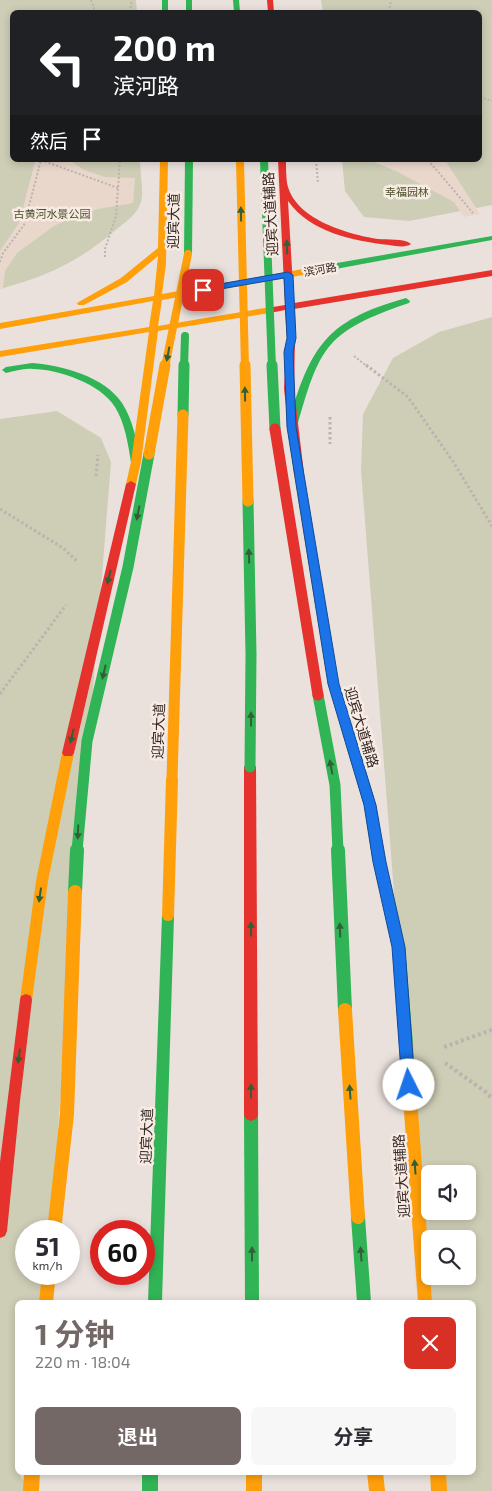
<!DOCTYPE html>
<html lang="zh">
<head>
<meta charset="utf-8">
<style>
  body { margin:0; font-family:"Exo 2","Noto Sans SC",sans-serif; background:#f7f7f7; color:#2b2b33; height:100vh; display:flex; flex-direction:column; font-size:19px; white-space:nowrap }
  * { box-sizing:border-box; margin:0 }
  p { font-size:16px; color:#7c7c81 }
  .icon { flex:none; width:28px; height:28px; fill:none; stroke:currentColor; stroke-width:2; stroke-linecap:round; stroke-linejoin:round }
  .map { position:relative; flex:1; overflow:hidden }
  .details { position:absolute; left:15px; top:1300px; width:461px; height:175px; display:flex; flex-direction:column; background:#fff; border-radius:8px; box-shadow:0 2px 8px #0003 }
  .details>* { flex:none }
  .top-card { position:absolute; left:10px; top:10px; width:472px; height:152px; border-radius:8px; box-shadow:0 2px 8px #0003; background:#202124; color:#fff; overflow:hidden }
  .buttons { position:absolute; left:421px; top:1165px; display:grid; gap:10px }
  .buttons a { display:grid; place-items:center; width:55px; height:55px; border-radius:8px; background:#fff; box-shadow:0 2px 8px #0003; font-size:25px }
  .speed { position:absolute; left:15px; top:1220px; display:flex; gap:10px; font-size:25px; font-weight:700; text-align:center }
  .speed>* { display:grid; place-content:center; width:65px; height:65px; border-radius:50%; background:#fff; box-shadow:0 2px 8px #0003; line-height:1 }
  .speed small { font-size:12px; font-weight:400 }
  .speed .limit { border:8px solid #d22; background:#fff; color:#111 }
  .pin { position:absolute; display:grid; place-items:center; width:42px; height:42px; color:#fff; margin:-21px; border-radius:10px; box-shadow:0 2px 8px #0006 }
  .me { position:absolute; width:55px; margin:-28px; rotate:356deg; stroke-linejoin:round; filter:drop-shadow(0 0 4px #0008) }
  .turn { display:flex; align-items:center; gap:18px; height:105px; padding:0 20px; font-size:22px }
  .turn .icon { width:65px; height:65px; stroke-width:2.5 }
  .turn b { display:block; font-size:35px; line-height:42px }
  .then { display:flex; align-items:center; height:48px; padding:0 20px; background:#0003; gap:10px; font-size:19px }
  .round { display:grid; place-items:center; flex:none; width:52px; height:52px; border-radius:8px; background:#f7f7f7 }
  .headline { display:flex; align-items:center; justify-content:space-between; height:85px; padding:0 20px }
  h1 { font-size:30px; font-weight:700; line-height:38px; color:#736865 }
  .primary-button { display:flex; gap:10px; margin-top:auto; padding:10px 20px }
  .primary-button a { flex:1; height:58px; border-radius:8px; background:#736865; color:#fff; font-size:20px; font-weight:700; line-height:58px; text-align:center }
  .primary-button a+a { background:#f7f7f7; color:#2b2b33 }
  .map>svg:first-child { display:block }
  .green { fill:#ceceb7; fill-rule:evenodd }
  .plaza { fill:#e9d7cc }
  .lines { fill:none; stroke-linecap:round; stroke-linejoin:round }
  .path-far2 { stroke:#bcb3af; stroke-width:2; stroke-dasharray:2 2; stroke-linecap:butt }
  .path-far1 { stroke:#bcb3af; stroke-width:3; stroke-dasharray:2.5 2.5; stroke-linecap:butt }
  .path { stroke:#bcb3af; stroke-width:4; stroke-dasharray:3 3; stroke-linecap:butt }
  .fast { fill:#30b455; fill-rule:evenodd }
  .slow { fill:#ff9f0a; fill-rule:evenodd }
  .jam { fill:#e5322d; fill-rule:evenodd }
  .fast-bridge-far2 { stroke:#30b455; stroke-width:8 }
  .fast-bridge-far1 { stroke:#30b455; stroke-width:11 }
  .fast-bridge { stroke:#30b455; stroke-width:14 }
  .slow-bridge-far2 { stroke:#ff9f0a; stroke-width:8 }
  .slow-bridge-far1 { stroke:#ff9f0a; stroke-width:11 }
  .slow-bridge { stroke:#ff9f0a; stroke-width:14 }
  .jam-bridge { stroke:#e5322d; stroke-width:11 }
  .oneway { fill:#325f38 }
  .route { fill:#1a73e8; stroke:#114b97 }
  .labels { text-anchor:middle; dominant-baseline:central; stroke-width:5; stroke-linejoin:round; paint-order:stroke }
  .far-park-label { font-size:11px; fill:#48512a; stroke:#f8ebe3 }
  .far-street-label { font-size:11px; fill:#332725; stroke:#f8ebe3 }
  .street-label { font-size:14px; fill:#332725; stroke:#f8ebe3 }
</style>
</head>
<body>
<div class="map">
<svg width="492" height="1491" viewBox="0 0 492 1491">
  <rect width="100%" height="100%" fill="#eae1dd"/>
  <g class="green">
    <path d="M0,0H136L137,12H12V160H140C140,171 144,193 141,202C138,213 126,222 118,228C80,261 48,276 0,289Z"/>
    <path d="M321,0H492V205L409,221L364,217L345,191L342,160H480V12H323Z"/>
    <path d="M492,317V1491H441L439,1473L474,1472V1302H426L361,470L363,414L393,358L439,332ZM430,1174H468V1211H430ZM430,1239H468V1276H430Z"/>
    <path d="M57,411L101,438L111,462L50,1231H26V1274H47L45,1302H18V1472L30,1491H0V419Z"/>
  </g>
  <g class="plaza">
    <path d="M40,160H69L84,170L105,177L135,178L133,203L98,209L71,218L54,226L17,253L5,271L3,288L0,289V251L19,223L35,162Z"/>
    <path d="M369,160H445L480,214L464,217L454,202L398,172Z"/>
  </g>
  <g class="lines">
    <g class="path-far2">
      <path d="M91,0L94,8L91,12"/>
      <path d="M130,12L132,0"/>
      <path d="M389,12L391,0"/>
      <path d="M480,97L492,101"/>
      <path d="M41,160L118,188"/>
      <path d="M316,160L318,183"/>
      <path d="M428,160L473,213"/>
      <path d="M105,257V249L116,216L120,160"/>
      <path d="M0,262L3,253L24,225L41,160"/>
      <path d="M354,356L368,367"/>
    </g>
    <g class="path-far1">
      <path d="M366,365L408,397L454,463L492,526"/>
      <path d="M330,417V444"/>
      <path d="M96,476L98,455"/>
      <path d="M0,509L63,548L78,562"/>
      <path d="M0,694L66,605"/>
    </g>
    <g class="path">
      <path d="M444,1047L492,1030"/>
      <path d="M445,1063L487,1093L492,1099"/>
    </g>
    <g class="fast">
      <rect x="162" y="0" width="6" height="12"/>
      <rect x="186" y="0" width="6" height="12"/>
      <path d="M233,0H239L240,12H234Z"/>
      <path d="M185,160H193L192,254L188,256L184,254Z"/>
      <path d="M492,236V240L314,273L310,270L314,267Z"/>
      <path d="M406,298L410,301L409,303C327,331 320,345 297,427L295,429H289L287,427C310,349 323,321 406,298Z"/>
      <path d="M32,363C62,365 105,377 122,403C133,420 137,442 141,462L139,464H133L131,462C128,444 125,423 115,407C101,384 58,369 33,369C24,368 15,371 6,373L2,370L6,367Z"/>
      <path d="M352,741L356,742L358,745L376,805L385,862L405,947L413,1044L411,1048L406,1050L401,1048L399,1044L393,947L373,862L364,805L346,745L348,742Z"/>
      <path d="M168,911L172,912L174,916L162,1302H148L162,916L164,912Z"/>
      <path d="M251,1109L256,1111L258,1115L259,1302H245L244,1115L246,1111Z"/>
      <rect x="142" y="1472" width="16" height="19"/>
    </g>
    <g class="slow">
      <path d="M160,160H168L166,264L162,294L314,267L318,270L314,273L162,300L158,326L270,307L274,310L270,313L158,331L141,462L136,484L131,487L126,484L131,462L149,332L0,357V351L149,327L153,301L0,329V323L154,296L158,256L127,282L84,305H78L77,303L121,278L158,248Z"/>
      <path d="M299,471L304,474L338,684L358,745L356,748H348L346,745L328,684L294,474Z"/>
      <path d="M68,749L72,750L74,753L48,881L32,1000L31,1004L26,1006L21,1004L20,1000L36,881L62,753L64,750Z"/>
      <path d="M172,774L176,776L178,779L174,916L172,920L168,921L164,920L162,916L166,779L168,776Z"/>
      <path d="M406,1038L411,1040L413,1044L432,1302H418L399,1044L401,1040Z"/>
      <path d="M42,1274H56L53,1302H39Z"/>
      <path d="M24,1472H40L39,1491H23Z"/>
      <rect x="246" y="1472" width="16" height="19"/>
      <path d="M367,1472H383L385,1491H369Z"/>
      <path d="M430,1472H446L447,1491H431Z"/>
    </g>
    <g class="jam">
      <path d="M267,0H273L274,12H268Z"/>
      <path d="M278,160H286C286,167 286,176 287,183C294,219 347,234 378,239C387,240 404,238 411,244C406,248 396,246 389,245C353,241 310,232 288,201L294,303L492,270V276L294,309L295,338L294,389L304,474L299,477L294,474L284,389L287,338L285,310L270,313L266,310L267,308L285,305Z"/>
      <path d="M131,481L136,484L74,753L72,756H64L62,753L126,484Z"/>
      <path d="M250,763L254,764L256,767L258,1115L256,1119L251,1121L246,1119L244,1115V767L246,764Z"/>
      <path d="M26,994L31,996L32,1000L20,1101L7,1231L5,1236L0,1238V1162L20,1000L21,996Z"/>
    </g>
    <g class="fast-bridge-far2">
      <path d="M264,160L272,367"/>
      <path d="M184,367L185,336"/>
    </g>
    <g class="fast-bridge-far1">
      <path d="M272,365L275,429"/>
      <path d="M183,415L184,365"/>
      <path d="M248,501L251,654L250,767"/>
      <path d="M318,695L335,785L338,851"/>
      <path d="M77,851L87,741L128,567L149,454"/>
    </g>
    <g class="fast-bridge">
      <path d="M338,850L345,1010"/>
      <path d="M75,892L77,850"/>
      <path d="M358,1217L364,1302"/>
    </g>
    <g class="slow-bridge-far2">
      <path d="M240,160L245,367"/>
      <path d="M165,367L188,254"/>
    </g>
    <g class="slow-bridge-far1">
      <path d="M245,365L248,501"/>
      <path d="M149,454L165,365"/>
      <path d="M172,779L183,415"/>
    </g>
    <g class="slow-bridge">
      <path d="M345,1010L358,1217"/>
      <path d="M54,1231L67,1114L75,892"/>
    </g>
    <path class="jam-bridge" d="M275,429L318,695"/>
  </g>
  <defs><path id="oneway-solid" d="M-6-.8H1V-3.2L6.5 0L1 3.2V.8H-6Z" transform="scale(1.25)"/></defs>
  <g class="oneway">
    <use href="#oneway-solid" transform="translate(241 214) rotate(-91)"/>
    <use href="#oneway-solid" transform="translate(287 247) rotate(-92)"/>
    <use href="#oneway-solid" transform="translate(168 354) rotate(101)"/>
    <use href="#oneway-solid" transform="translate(245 394) rotate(-91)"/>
    <use href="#oneway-solid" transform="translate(138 513) rotate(101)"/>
    <use href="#oneway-solid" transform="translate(249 556) rotate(-91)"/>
    <use href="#oneway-solid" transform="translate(109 577) rotate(103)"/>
    <use href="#oneway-solid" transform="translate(104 672) rotate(103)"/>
    <use href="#oneway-solid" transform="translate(251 719) rotate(-90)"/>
    <use href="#oneway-solid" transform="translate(72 736) rotate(103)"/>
    <use href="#oneway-solid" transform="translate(331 767) rotate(-101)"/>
    <use href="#oneway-solid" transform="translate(78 832) rotate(92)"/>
    <use href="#oneway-solid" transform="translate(40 895) rotate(98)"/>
    <use href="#oneway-solid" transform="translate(251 929) rotate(-90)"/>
    <use href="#oneway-solid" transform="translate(340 930) rotate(-92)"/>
    <use href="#oneway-solid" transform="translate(19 1056) rotate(98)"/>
    <use href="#oneway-solid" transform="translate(251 1091) rotate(-90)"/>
    <use href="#oneway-solid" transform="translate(350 1092) rotate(-94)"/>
    <use href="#oneway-solid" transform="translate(415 1167) rotate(-94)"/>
    <use href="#oneway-solid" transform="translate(252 1254) rotate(-90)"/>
    <use href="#oneway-solid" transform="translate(361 1254) rotate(-94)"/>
  </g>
  <path class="route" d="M288,272L293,275L296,338L293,352L296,427L339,684L376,805L386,862L405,947L415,1085L413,1090L409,1091L404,1090L402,1085L392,947L373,862L364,805L328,684L287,427L284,352L287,338L284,278L203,292L198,290L203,287Z"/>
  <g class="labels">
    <g class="far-park-label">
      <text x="407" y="191">幸福园林</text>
      <text x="52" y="213">古黄河水景公园</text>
    </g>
    <g class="far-street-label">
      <text transform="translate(320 269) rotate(-10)">滨河路</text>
    </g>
    <g class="street-label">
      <text transform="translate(270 214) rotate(-93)">迎宾大道辅路</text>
      <text transform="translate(173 221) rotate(-89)">迎宾大道</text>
      <text transform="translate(362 727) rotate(73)">迎宾大道辅路</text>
      <text transform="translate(158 731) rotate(-88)">迎宾大道</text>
      <text transform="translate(146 1136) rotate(-88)">迎宾大道</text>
      <text transform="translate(401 1176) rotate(-94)">迎宾大道辅路</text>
    </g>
  </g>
</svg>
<div class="buttons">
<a><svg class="icon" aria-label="sound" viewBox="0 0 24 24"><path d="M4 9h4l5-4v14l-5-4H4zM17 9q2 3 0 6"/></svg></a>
<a><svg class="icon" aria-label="search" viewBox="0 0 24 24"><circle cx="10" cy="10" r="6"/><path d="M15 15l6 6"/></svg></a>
</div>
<div class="speed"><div>51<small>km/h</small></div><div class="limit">60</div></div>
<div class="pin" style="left:203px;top:290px;background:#d93025"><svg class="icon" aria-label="arrive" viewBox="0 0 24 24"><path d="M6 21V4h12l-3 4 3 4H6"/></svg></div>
<svg class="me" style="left:409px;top:1085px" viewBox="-20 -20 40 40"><circle r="19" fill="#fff"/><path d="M0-13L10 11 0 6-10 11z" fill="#1a73e8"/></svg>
<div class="top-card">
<div class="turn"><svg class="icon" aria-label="left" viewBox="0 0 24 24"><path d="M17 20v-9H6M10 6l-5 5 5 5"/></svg><div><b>200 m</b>滨河路</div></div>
<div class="then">然后<svg class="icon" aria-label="arrive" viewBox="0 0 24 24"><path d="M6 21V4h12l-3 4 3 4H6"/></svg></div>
</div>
<section class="details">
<div class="headline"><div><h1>1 分钟</h1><p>220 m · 18:04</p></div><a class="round" style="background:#d93025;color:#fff"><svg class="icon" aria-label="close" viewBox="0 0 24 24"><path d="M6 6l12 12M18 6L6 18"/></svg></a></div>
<div class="primary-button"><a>退出</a><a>分享</a></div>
</section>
</div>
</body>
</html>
